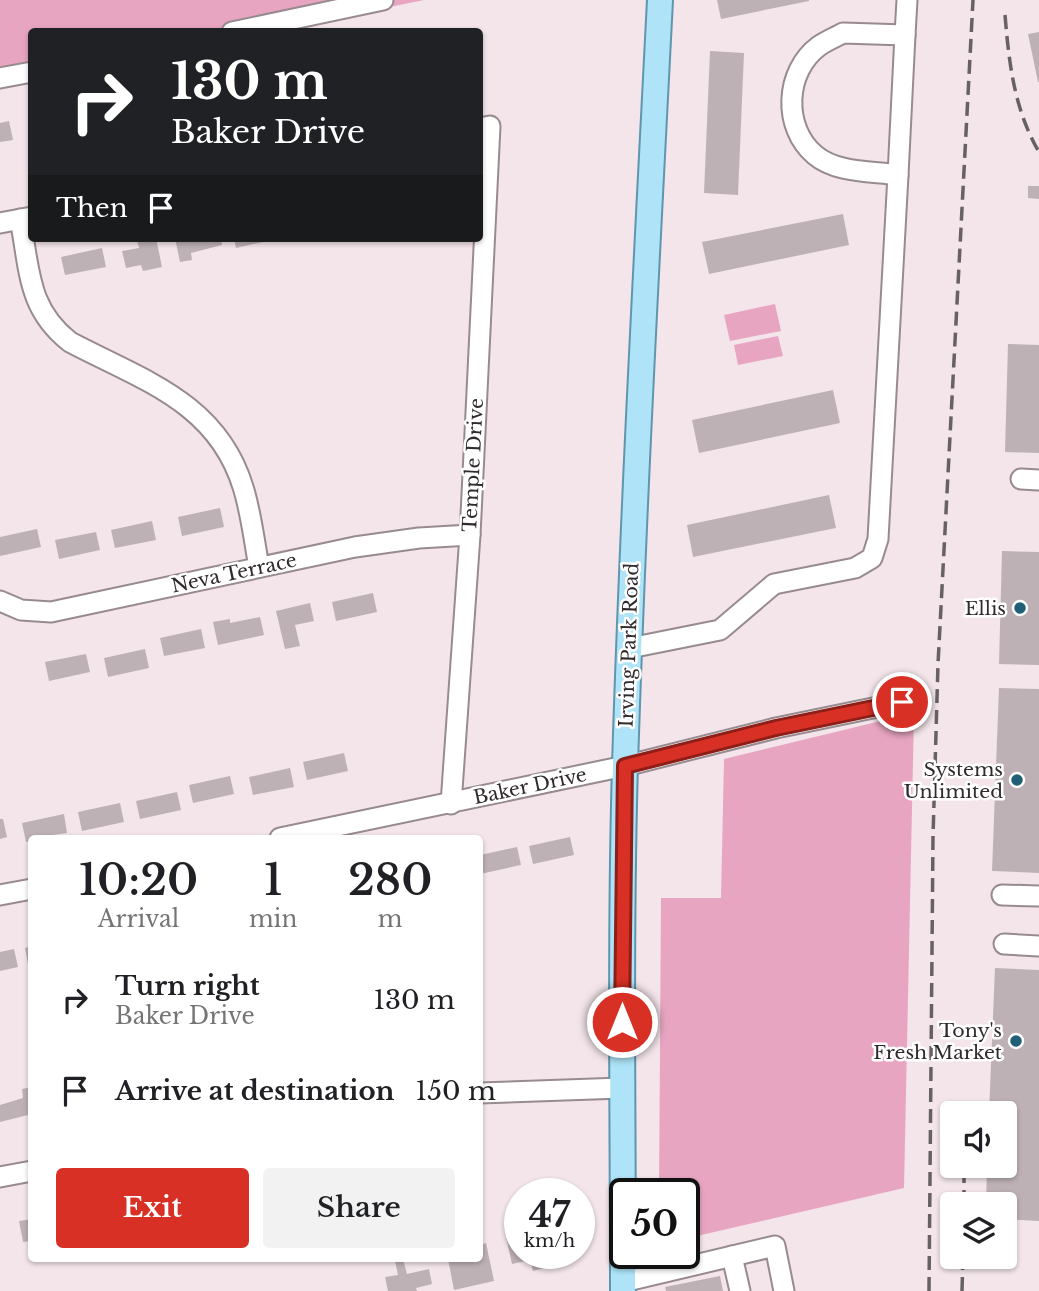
<!DOCTYPE html>
<html lang="en">
<head>
<meta charset="utf-8">
<style>
  body { margin:0; font-family:"Libre Baskerville",serif; background:#f2f2f2; color:#202124; height:100vh; display:flex; flex-direction:column; font-size:26px; white-space:nowrap }
  * { box-sizing:border-box; margin:0 }
  p { font-size:23px; color:#757577 }
  .icon { flex:none; width:38px; height:38px; fill:none; stroke:currentColor; stroke-width:2; stroke-linecap:round; stroke-linejoin:round }
  .map { position:relative; flex:1; overflow:hidden }
  .side { position:absolute; left:28px; top:835px; width:455px; height:427px; display:flex; flex-direction:column; background:#fff; border-radius:7px; box-shadow:0 2px 5px #0004 }
  .side>* { flex:none }
  .hud { position:absolute; left:28px; top:28px; width:455px; height:214px; border-radius:7px; box-shadow:0 2px 5px #0004; background:#202124; color:#fff; overflow:hidden }
  .fabs { position:absolute; left:940px; top:1101px; display:grid; gap:14px }
  .fabs a { display:grid; place-items:center; width:77px; height:77px; border-radius:7px; background:#fff; box-shadow:0 2px 5px #0004; font-size:35px }
  .speed { position:absolute; left:504px; top:1178px; display:flex; gap:14px; font-size:35px; font-weight:700; text-align:center }
  .speed>* { display:grid; place-content:center; width:91px; height:91px; border-radius:50%; background:#fff; box-shadow:0 2px 5px #0004; line-height:1 }
  .speed small { font-size:18px; font-weight:400 }
  .speed .limit { border:4px solid #111; border-radius:10px; background:#fff; color:#111 }
  .pin { position:absolute; display:grid; place-items:center; width:60px; height:60px; color:#fff; margin:-30px; border:4px solid #fff; border-radius:50%; box-shadow:0 2px 7px #0007 }
  .me { position:absolute; width:77px; margin:-38px; rotate:0deg; stroke-linejoin:round; filter:drop-shadow(0 0 5px #0008) }
  .turn { display:flex; align-items:center; gap:24px; height:147px; padding:0 28px; font-size:32px }
  .turn .icon { width:91px; height:91px; stroke-width:2.5 }
  .turn b { display:block; font-size:49px; line-height:60px }
  .then { display:flex; align-items:center; height:66px; padding:0 28px; background:#0003; gap:14px; font-size:26px }
  .eta { display:flex; justify-content:space-evenly; align-items:center; height:119px; text-align:center }
  .eta b { font-size:42px; font-weight:600; line-height:49px }
  .button { display:flex; gap:14px; margin-top:auto; padding:14px 28px }
  .button a { flex:1; height:80px; border-radius:7px; background:#d93025; color:#fff; font-size:28px; font-weight:600; line-height:80px; text-align:center }
  .button a+a { background:#f2f2f2; color:#202124 }
  ul { padding:0; list-style:none }
  li { display:flex; align-items:center; gap:21px; height:91px; padding:0 28px }
  li div { flex:1 }
  li b { display:block; font-size:26px }
  li em { font-style:normal }
  .map>svg:first-child { display:block }
  .green { fill:#e8a5c2 }
  .building { fill:#beb1b6 }
  .lines { fill:none; stroke-linecap:round; stroke-linejoin:round }
  .minor-casing { stroke:#988b90; stroke-width:23 }
  .major-casing { stroke:#5f96ae; stroke-width:28 }
  .minor { stroke:#fff; stroke-width:19 }
  .major { stroke:#aee3f8; stroke-width:24 }
  .rail { stroke:#686164; stroke-width:3.5; stroke-dasharray:14 7; stroke-linecap:butt }
  .route-casing { stroke:#8d1f18; stroke-width:18 }
  .route { stroke:#d93025; stroke-width:12 }
  .poi-dot { fill:#215f76; stroke:#fff; stroke-width:2.5 }
  .labels { text-anchor:middle; dominant-baseline:central; stroke-width:5; stroke-linejoin:round; paint-order:stroke }
  .street-label { font-size:19px; fill:#302b2d; stroke:#fff }
  .poi-label { font-size:19px; fill:#302b2d; stroke:#fff; text-anchor:end }
</style>
</head>
<body>
<div class="map">
<svg width="1039" height="1291" viewBox="0 0 1039 1291">
  <rect width="100%" height="100%" fill="#f3e5ea"/>
  <g class="green">
    <path d="M0,0H424L272,31L32,32L31,79L0,86Z"/>
    <path d="M775,304L781,331L730,341L724,315Z"/>
    <path d="M778,336L783,356L738,365L734,345Z"/>
    <path d="M914,713L904,1188L684,1239V1194L659,1193L661,898H721L724,759Z"/>
  </g>
  <g class="building">
    <path d="M717,0H809V1L721,19Z"/>
    <path d="M1039,32V82H1038L1028,34Z"/>
    <path d="M710,51L744,53L738,195L704,193Z"/>
    <path d="M9,121L13,140L0,142V123Z"/>
    <path d="M1028,186H1039V199L1028,198Z"/>
    <path d="M843,214L849,245L709,274L702,242Z"/>
    <path d="M149,238H156L162,267L143,271L141,265L126,268L122,251L139,248L137,240Z"/>
    <path d="M175,238H221L222,245L191,253L192,260L180,262Z"/>
    <path d="M234,238H277V239L236,248Z"/>
    <path d="M102,248L106,267L65,275L61,257Z"/>
    <path d="M1008,344L1039,345V453L1005,452Z"/>
    <path d="M833,390L840,423L699,453L692,420Z"/>
    <path d="M829,495L836,528L693,557L687,525Z"/>
    <path d="M220,508L224,527L182,536L178,517Z"/>
    <path d="M152,521L156,540L115,548L111,530Z"/>
    <path d="M37,529L41,547L0,556V537Z"/>
    <path d="M96,532L100,550L59,559L55,540Z"/>
    <path d="M1002,551L1039,552V665L999,664Z"/>
    <path d="M373,593L377,612L336,621L332,602Z"/>
    <path d="M310,603L314,621L295,625L300,646L285,649L276,611Z"/>
    <path d="M260,617L264,635L218,645L213,622L230,619V623Z"/>
    <path d="M201,629L205,648L164,656L160,638Z"/>
    <path d="M145,649L149,668L108,677L104,658Z"/>
    <path d="M86,654L90,672L49,681L45,662Z"/>
    <path d="M999,688L1039,689V873L992,871Z"/>
    <path d="M344,753L348,771L307,780L303,762Z"/>
    <path d="M290,768L294,787L253,795L249,777Z"/>
    <path d="M230,776L234,794L193,803L189,785Z"/>
    <path d="M177,792L181,810L140,819L136,801Z"/>
    <path d="M120,803L124,822L82,831L78,812Z"/>
    <path d="M64,814L67,833L32,838V841L26,842L22,823Z"/>
    <path d="M0,819H3L7,837L0,839Z"/>
    <path d="M570,837L574,855L533,864L529,846Z"/>
    <path d="M517,847L521,865L480,874V855Z"/>
    <path d="M32,946V975H30L25,948Z"/>
    <path d="M14,949L18,967L0,971V952Z"/>
    <path d="M995,968L1039,970V1221L1004,1219V1204H986L987,1166H1004V1113H989Z"/>
    <path d="M32,1087V1114L0,1122V1105L23,1098L22,1089Z"/>
    <path d="M32,1219V1241L23,1242L19,1221Z"/>
    <path d="M520,1224V1253H553L556,1265L533,1271L530,1260L512,1264L504,1228Z"/>
    <path d="M486,1243L494,1281L454,1290L448,1259L480,1258V1245Z"/>
    <path d="M403,1259L407,1274L429,1269L432,1284L416,1288L417,1291H388L385,1277L398,1275L395,1261Z"/>
    <path d="M720,1276L723,1291H666L665,1287Z"/>
  </g>
  <g class="lines">
    <defs>
      <g id="minor">
        <path d="M232,32L383,0"/>
        <path d="M843,33L905,35L898,175C871,171 836,173 815,155C782,127 785,71 819,46C826,41 836,37 843,33Z"/>
        <path d="M905,35L907,0"/>
        <path d="M0,78L32,72"/>
        <path d="M20,219C30,270 27,308 70,342C142,380 217,402 243,487C251,512 254,540 259,567"/>
        <path d="M0,223L32,217"/>
        <path d="M1021,479L1039,480"/>
        <path d="M0,601L21,610L51,612L355,547L419,538L470,535"/>
        <path d="M630,648L720,630L774,584L855,568L872,558L878,539L898,175"/>
        <path d="M451,804L470,535L490,126L480,128"/>
        <path d="M280,838L625,766L776,728L902,702"/>
        <path d="M0,895L32,889"/>
        <path d="M1002,895L1039,896"/>
        <path d="M1004,944L1039,946"/>
        <path d="M480,1093L622,1088"/>
        <path d="M0,1177L32,1171"/>
        <path d="M732,1256L740,1291"/>
        <path d="M623,1282L775,1246L784,1291"/>
      </g>
      <path id="major" d="M623,1291C623,1116 620,940 625,765C633,510 647,255 660,0"/>
    </defs>
    <use href="#minor" class="minor-casing"/>
    <use href="#major" class="major-casing"/>
    <use href="#minor" class="minor"/>
    <use href="#major" class="major"/>
    <g class="rail">
      <path d="M1005,15C1009,63 1014,109 1039,152"/>
      <path d="M964,1204V1166"/>
      <path d="M929,1291L933,837L938,664L973,0"/>
      <path d="M962,1291L963,1256"/>
    </g>
  </g>
  <g class="lines">
    <defs>
      <path id="route" d="M622,1022L625,766L776,728L902,702"/>
    </defs>
    <use href="#route" class="route-casing"/>
    <use href="#route" class="route"/>
  </g>
  <g class="poi-dot">
    <circle cx="1020" cy="608" r="7"/>
    <circle cx="1017" cy="780" r="7"/>
    <circle cx="1016" cy="1041" r="7"/>
  </g>
  <g class="labels">
    <g class="street-label">
      <text transform="translate(473 465) rotate(-87)">Temple Drive</text>
      <text transform="translate(234 573) rotate(-12)">Neva Terrace</text>
      <text transform="translate(629 645) rotate(-88)">Irving Park Road</text>
      <text transform="translate(530 786) rotate(-12)">Baker Drive</text>
    </g>
    <g class="poi-label">
      <text x="1006" y="608">Ellis</text>
      <text x="1003" y="769">Systems<tspan x="1003" dy="22">Unlimited</tspan></text>
      <text x="1002" y="1030">Tony's<tspan x="1002" dy="22">Fresh Market</tspan></text>
    </g>
  </g>
</svg>
<div class="fabs">
<a><svg class="icon" aria-label="sound" viewBox="0 0 24 24"><path d="M4 9h4l5-4v14l-5-4H4zM17 9q2 3 0 6"/></svg></a>
<a><svg class="icon" aria-label="layers" viewBox="0 0 24 24"><path d="M12 4l9 5-9 5-9-5zM3 14l9 5 9-5"/></svg></a>
</div>
<div class="speed"><div>47<small>km/h</small></div><div class="limit">50</div></div>
<div class="pin" style="left:902px;top:702px;background:#d93025"><svg class="icon" aria-label="arrive" viewBox="0 0 24 24"><path d="M6 21V4h12l-3 4 3 4H6"/></svg></div>
<svg class="me" style="left:622px;top:1022px" viewBox="-20 -20 40 40"><circle r="17" fill="#d93025" stroke="#fff" stroke-width="3"/><path d="M0-11L8 9 0 5-8 9z" fill="#fff"/></svg>
<div class="hud">
<div class="turn"><svg class="icon" aria-label="right" viewBox="0 0 24 24"><path d="M7 20v-9h11M14 6l5 5-5 5"/></svg><div><b>130 m</b>Baker Drive</div></div>
<div class="then">Then<svg class="icon" aria-label="arrive" viewBox="0 0 24 24"><path d="M6 21V4h12l-3 4 3 4H6"/></svg></div>
</div>
<section class="side">
<div class="eta">
<div><b>10:20</b><p>Arrival</p></div>
<div><b>1</b><p>min</p></div>
<div><b>280</b><p>m</p></div>
</div>
<ul>
<li><svg class="icon" aria-label="right" viewBox="0 0 24 24"><path d="M7 20v-9h11M14 6l5 5-5 5"/></svg><div><b>Turn right</b><p>Baker Drive</p></div><em>130 m</em></li>
<li><svg class="icon" aria-label="arrive" viewBox="0 0 24 24"><path d="M6 21V4h12l-3 4 3 4H6"/></svg><div><b>Arrive at destination</b></div><em>150 m</em></li>
</ul>
<div class="button"><a>Exit</a><a>Share</a></div>
</section>
</div>
</body>
</html>
